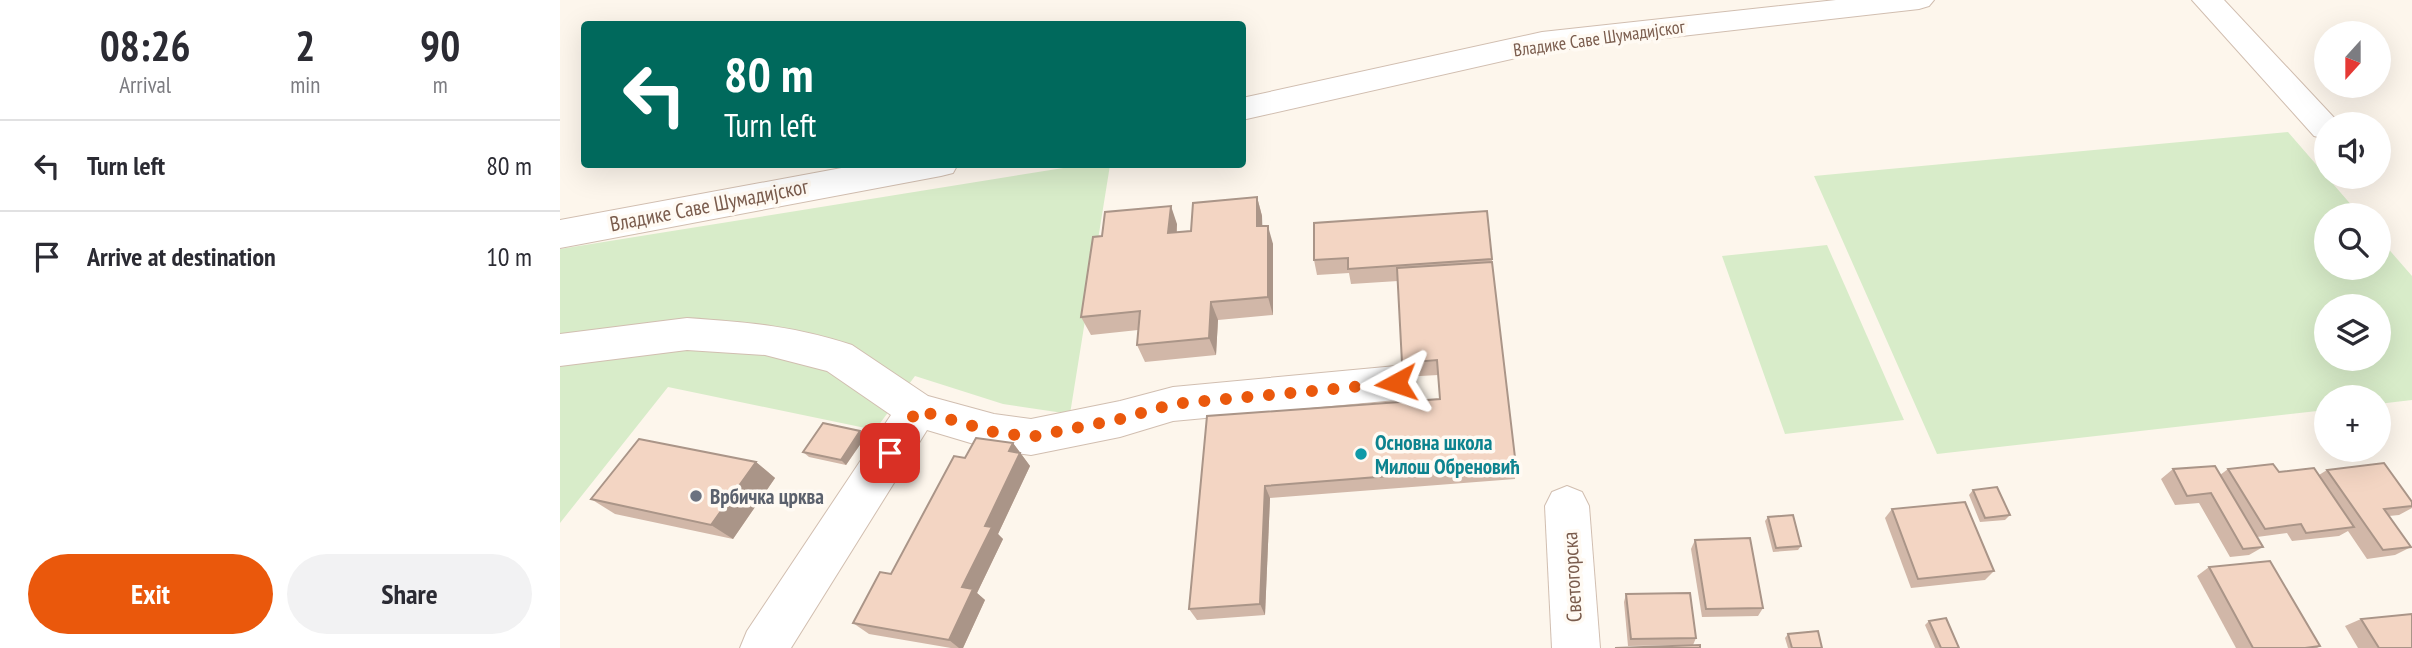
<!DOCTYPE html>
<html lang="en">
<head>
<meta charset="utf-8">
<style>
  body { margin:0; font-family:"PT Sans Narrow",sans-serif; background:#f2f2f3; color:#2b2b33; height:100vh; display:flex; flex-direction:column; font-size:26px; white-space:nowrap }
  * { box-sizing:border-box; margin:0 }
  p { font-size:23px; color:#7c7c81 }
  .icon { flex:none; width:38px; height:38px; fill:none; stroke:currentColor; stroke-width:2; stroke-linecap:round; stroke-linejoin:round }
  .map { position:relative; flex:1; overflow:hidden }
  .panel { display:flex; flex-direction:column; background:#fff; width:560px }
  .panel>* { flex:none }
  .banner { position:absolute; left:21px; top:21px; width:665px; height:147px; border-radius:7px; box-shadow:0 7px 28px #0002; background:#00695c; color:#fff; overflow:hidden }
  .needle { width:46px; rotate:201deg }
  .controls { position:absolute; left:1754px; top:21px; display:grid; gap:14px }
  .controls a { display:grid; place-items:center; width:77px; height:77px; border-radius:50%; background:#fff; box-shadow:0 7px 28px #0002; font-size:35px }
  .pin { position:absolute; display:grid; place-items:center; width:60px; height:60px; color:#fff; margin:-30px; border-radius:14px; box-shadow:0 4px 10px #0006 }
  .me { position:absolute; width:77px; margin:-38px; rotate:265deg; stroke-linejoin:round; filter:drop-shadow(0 0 5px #0008) }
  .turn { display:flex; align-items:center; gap:24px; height:147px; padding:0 28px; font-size:32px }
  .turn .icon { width:91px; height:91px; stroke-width:2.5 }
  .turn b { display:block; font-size:49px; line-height:60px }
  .eta { display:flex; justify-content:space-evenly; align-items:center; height:119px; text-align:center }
  .eta b { font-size:42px; font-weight:800; line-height:49px }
  .button { display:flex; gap:14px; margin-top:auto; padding:14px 28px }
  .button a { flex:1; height:80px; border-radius:42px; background:#ea580c; color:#fff; font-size:28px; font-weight:800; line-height:80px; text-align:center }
  .button a+a { background:#f2f2f3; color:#2b2b33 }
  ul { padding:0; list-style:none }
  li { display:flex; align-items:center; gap:21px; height:91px; padding:0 28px; border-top:2px solid #e1e1e2 }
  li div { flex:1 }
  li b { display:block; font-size:26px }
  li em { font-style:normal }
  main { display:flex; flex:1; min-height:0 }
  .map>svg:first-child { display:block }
  .green { fill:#d8ecc9; fill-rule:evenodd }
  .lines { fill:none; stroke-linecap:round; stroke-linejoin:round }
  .minor-casing { stroke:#d1beb0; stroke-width:2 }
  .minor { fill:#fff; fill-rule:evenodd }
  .wall { fill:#d1b7a8 }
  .shaded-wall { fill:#aa9588 }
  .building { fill:#f3d5c3; stroke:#aa9588; stroke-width:2 }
  .route { stroke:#ea580c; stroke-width:12; stroke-dasharray:0 21.6 }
  .culture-dot { fill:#0f9aa8; stroke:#fffaf3; stroke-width:2.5 }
  .worship-dot { fill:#6b7280; stroke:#fffaf3; stroke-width:2.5 }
  .labels { text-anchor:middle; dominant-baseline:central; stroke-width:7; stroke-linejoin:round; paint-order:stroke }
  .far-street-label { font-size:18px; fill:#7a5c4d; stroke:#fffaf3 }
  .street-label { font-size:21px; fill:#7a5c4d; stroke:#fffaf3 }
  .culture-label { font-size:21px; font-weight:bold; fill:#0d838f; stroke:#fffaf3; text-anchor:start }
  .worship-label { font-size:21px; font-weight:bold; fill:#5b616d; stroke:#fffaf3; text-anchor:start }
</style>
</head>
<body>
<main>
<section class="panel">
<div class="eta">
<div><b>08:26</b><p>Arrival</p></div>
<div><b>2</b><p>min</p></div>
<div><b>90</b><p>m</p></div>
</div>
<ul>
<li><svg class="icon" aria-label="left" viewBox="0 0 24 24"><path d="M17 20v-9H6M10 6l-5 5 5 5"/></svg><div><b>Turn left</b></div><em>80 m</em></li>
<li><svg class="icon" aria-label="arrive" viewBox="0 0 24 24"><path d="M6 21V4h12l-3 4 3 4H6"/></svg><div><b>Arrive at destination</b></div><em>10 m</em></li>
</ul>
<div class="button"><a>Exit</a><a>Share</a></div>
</section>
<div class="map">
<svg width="1852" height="648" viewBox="0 0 1852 648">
  <rect width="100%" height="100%" fill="#fdf6ec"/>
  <g class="green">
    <path d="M1728,132L1800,215H1766V268H1818V237L1852,276V400L1818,404V397H1766V410L1377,454L1254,176ZM1766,306H1818V359H1766Z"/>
    <path d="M522,165H550L510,414L443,404L355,376L315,430L108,387L0,523V249Z"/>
    <path d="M1267,245L1344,420L1225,434L1162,256Z"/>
  </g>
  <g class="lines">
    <defs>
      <g id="minor">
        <path d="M1276,0H1374L1369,6L1359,9L982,52L682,120V98L982,32Z"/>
        <path d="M1632,0H1664L1780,124H1766V139L1754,136Z"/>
        <path d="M303,164H398L393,173L381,176L0,248V220Z"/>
        <path d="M127,318C186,322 235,326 292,345L368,396L434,414L471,419L560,401L613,387L836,366L850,371L856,383L850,395L836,400L613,421L560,437L471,455L434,450L367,430L231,648H180L187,631L331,415L267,371L205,355L127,350L0,366V334Z"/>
        <path d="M1007,486L1022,492L1029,506L1040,648H992L985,506L992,492Z"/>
      </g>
    </defs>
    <use href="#minor" class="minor-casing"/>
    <use href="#minor" class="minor"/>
  </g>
  <g class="wall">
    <path d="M697,197L702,216V226L713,244V315L658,320L656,355L585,362L577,345L578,330L531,335L521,317L542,236L617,224V232L631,231Z"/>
    <path d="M754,223L932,259V267L956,466L955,479L710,498L705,615L637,620L629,609L647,416L880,399L878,375L843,377L842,363L838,281L791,284L789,273L757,275L754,260Z"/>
    <path d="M306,436L286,465L249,457L243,452Z"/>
    <path d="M453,443L470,466L438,534L443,539L417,593L425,600L403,648H391L309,634L293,623L331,574L405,458Z"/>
    <path d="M196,462L215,478L173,539L55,514L31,499Z"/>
    <path d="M1613,469L1660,475L1668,469L1759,475L1767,470L1852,502V508L1839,515L1829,516L1851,547L1835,555L1807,559L1788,531L1779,536L1732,541L1727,533L1697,537L1703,547L1689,555L1670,557L1639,503L1615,505L1601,479Z"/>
    <path d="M1413,490L1450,515L1445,520L1420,522L1409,495Z"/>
    <path d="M1332,509L1434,571L1425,580L1351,588L1325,518Z"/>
    <path d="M1208,517L1241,546L1238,550L1213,552L1205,521Z"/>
    <path d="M1135,540L1203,608L1198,616L1142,617L1131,549Z"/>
    <path d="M1649,567L1760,646L1757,648H1676L1637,576Z"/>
    <path d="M1066,594L1136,638L1133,645L1068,646L1064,602Z"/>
    <path d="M1801,619L1852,648H1798L1785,626Z"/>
    <path d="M1369,621L1399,648H1375L1365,625Z"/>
    <path d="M1228,634L1262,648H1228L1225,638Z"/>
  </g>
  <g class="shaded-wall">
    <path d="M697,197L702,216L703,245L697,226Z"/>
    <path d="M611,206L617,224L615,251L608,233Z"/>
    <path d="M708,226L713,244V315L708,297Z"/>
    <path d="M651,302L658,320L656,355L649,338Z"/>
    <path d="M300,431L306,436L286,465L281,460Z"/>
    <path d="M453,443L470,466L438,534L443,539L417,593L425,600L403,648H399L389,640L402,587L425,526L449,451Z"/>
    <path d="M196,462L215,478L173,539L151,525Z"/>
    <path d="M705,486L710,498L705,615L700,604Z"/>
  </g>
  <g class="building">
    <path d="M697,197V226H708V297L651,302L649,338L577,345L580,311L521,317L533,237L542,236L545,212L611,206L608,233L631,231L633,203Z"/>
    <path d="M927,211L932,259L788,269V258L754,260V223Z"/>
    <path d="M932,262L956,466L705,486L700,604L629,609L647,416L880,399L877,360L842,363L837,268Z"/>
    <path d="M263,423L300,431L281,460L243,452Z"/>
    <path d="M416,438L453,443L449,451L460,453L425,526L432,527L402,587L413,589L389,640L293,623L320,572L331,574L394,456L405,458Z"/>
    <path d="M79,439L196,462L151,525L31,499Z"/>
    <path d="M1824,463L1852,502V506L1824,509L1851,547L1823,550L1767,470Z"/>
    <path d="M1713,464L1719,472L1754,468L1794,527L1746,533L1741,524L1705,529L1668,469Z"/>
    <path d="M1655,466L1703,547L1683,549L1651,493L1627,496L1613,469Z"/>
    <path d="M1437,487L1450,515L1425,518L1413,490Z"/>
    <path d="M1405,502L1434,571L1358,579L1332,509Z"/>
    <path d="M1233,515L1241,546L1216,548L1208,517Z"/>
    <path d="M1190,538L1203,608L1146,609L1135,540Z"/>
    <path d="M1710,561L1760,646L1745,648H1693L1649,567Z"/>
    <path d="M1130,593L1136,638L1071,639L1066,594Z"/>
    <path d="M1852,614V648H1819L1801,619Z"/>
    <path d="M1386,618L1399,648H1381L1369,621Z"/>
    <path d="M1258,631L1262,648H1232L1228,634Z"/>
    <path d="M1140,645V648H1055Z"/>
  </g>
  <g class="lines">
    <path class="route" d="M330,453L357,410L434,432L471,437L560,419L613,404L836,383"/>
  </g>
  <circle class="culture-dot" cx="801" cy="454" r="7"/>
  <circle class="worship-dot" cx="136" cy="496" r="7"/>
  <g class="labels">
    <g class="far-street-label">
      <text transform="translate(1039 38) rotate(-8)">Владике Саве Шумадијског</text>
    </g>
    <g class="street-label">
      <text transform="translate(149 205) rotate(-11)">Владике Саве Шумадијског</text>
      <text transform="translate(1012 577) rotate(-93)">Светогорска</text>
    </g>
    <g class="culture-label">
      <text x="815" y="442">Основна школа<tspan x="815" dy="24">Милош Обреновић</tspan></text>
    </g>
    <g class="worship-label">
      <text x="150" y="496">Врбичка црква</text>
    </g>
  </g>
</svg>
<div class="controls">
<a><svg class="needle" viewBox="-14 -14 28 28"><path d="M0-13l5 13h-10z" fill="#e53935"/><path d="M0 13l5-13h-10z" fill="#7c7c81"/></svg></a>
<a><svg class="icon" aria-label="sound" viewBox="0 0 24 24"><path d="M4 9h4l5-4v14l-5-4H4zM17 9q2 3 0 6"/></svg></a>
<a><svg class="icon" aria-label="search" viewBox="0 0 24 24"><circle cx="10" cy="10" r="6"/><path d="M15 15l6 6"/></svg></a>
<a><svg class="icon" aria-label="layers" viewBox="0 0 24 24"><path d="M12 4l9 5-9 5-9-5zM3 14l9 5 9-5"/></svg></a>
<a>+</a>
</div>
<div class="pin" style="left:330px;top:453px;background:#d93025"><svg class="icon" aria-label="arrive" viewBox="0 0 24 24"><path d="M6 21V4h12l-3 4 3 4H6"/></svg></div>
<svg class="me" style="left:836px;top:383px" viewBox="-20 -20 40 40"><path d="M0-17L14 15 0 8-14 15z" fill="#ea580c" stroke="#fff" stroke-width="4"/></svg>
<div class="banner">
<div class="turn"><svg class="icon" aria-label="left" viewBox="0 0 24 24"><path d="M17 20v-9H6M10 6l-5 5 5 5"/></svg><div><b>80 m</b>Turn left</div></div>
</div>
</div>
</main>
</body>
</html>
